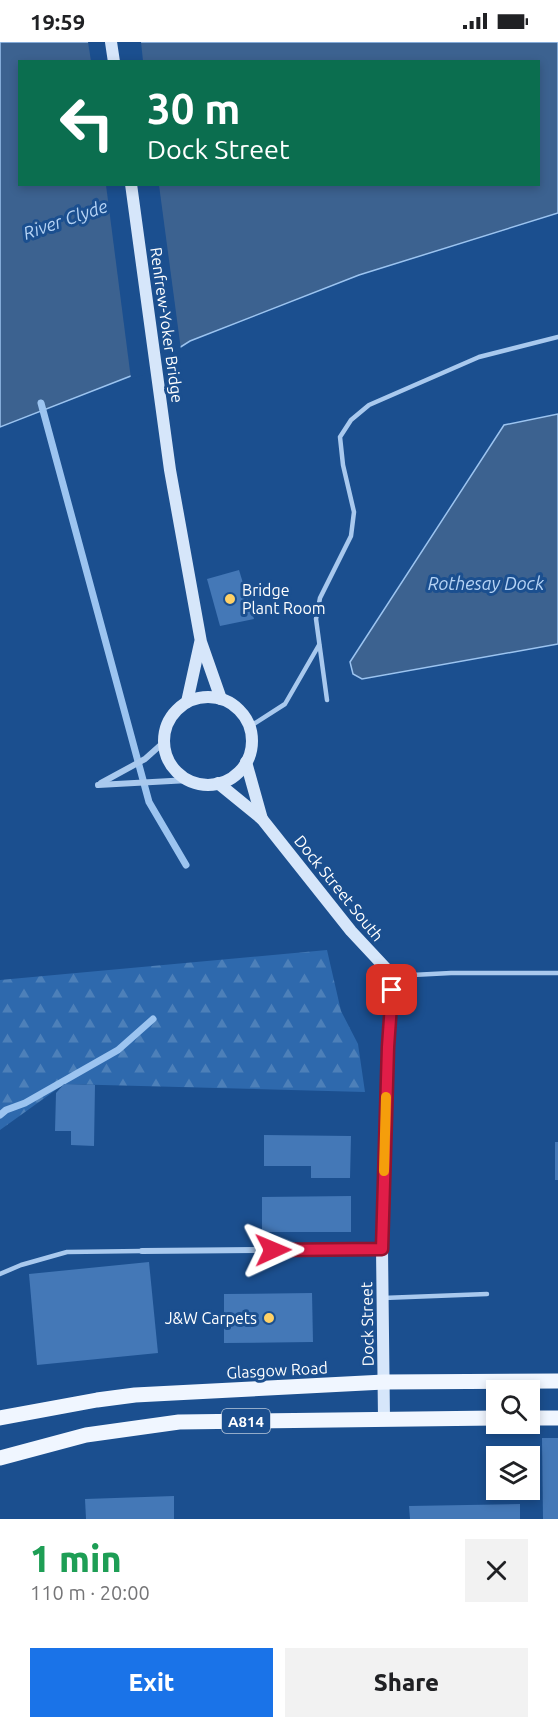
<!DOCTYPE html>
<html lang="en">
<head>
<meta charset="utf-8">
<style>
  body { margin:0; font-family:Ubuntu,sans-serif; background:#f2f2f2; color:#202124; height:100vh; display:flex; flex-direction:column; font-size:22px; white-space:nowrap }
  * { box-sizing:border-box; margin:0 }
  p { font-size:20px; color:#757577 }
  .icon { flex:none; width:33px; height:33px; fill:none; stroke:currentColor; stroke-width:2; stroke-linecap:round; stroke-linejoin:round }
  .map { position:relative; height:1477px; overflow:hidden }
  .details { display:flex; flex-direction:column; background:#fff; flex:1 }
  .details>* { flex:none }
  .guide { position:absolute; left:18px; top:18px; width:522px; height:126px; border-radius:0px; box-shadow:0 3px 9px #0003; background:#0b6e4f; color:#fff; overflow:hidden }
  .controls { position:absolute; left:486px; top:1338px; display:grid; gap:12px }
  .controls a { display:grid; place-items:center; width:54px; height:54px; border-radius:0px; background:#fff; box-shadow:0 3px 9px #0003; font-size:30px }
  .pin { position:absolute; display:grid; place-items:center; width:51px; height:51px; color:#fff; margin:-26px; border-radius:12px; box-shadow:0 3px 9px #0006 }
  .me { position:absolute; width:66px; margin:-33px; rotate:89deg; stroke-linejoin:round; filter:drop-shadow(0 0 4px #0008) }
  .turn { display:flex; align-items:center; gap:21px; height:126px; padding:0 30px; font-size:27px }
  .turn .icon { width:78px; height:78px; stroke-width:2.5 }
  .turn b { display:block; font-size:42px; line-height:51px }
  .round { display:grid; place-items:center; flex:none; width:63px; height:63px; border-radius:0px; background:#f2f2f2 }
  .summary { display:flex; align-items:center; justify-content:space-between; height:102px; padding:0 30px }
  h1 { font-size:36px; font-weight:800; line-height:45px; color:#1e9e55 }
  .cta { display:flex; gap:12px; margin-top:auto; padding:12px 30px }
  .cta a { flex:1; height:69px; border-radius:0px; background:#1a73e8; color:#fff; font-size:24px; font-weight:800; line-height:69px; text-align:center }
  .cta a+a { background:#f2f2f2; color:#202124 }
  .status { display:flex; justify-content:space-between; align-items:center; height:42px; padding:0 30px; background:#fff; direction:ltr }
  .status svg { height:16px; fill:currentColor }
  .map>svg:first-child { display:block }
  .forest { fill:url(#forest-firs) }
  .water { fill:#3c6290; stroke:#9cc4f0; stroke-width:1.5; fill-rule:evenodd }
  .pier { fill:#1b4f8f }
  .lines { fill:none; stroke-linecap:round; stroke-linejoin:round }
  .stream { stroke:#9cc4f0; stroke-width:7 }
  .building { fill:#4478b7 }
  .lane { stroke:#a9c9ee; stroke-width:4.5 }
  .street { stroke:#a9c9ee; stroke-width:6 }
  .secondary { stroke:#d6e6fa; stroke-width:12 }
  .primary { stroke:#f0f6ff; stroke-width:15 }
  .route-casing { stroke:#92132f; stroke-width:15 }
  .route { stroke:#e11d48; stroke-width:10 }
  .slow { stroke:#f59e0b; stroke-width:10 }
  .poi-dot { fill:#ffd166; stroke:#1b4f8f; stroke-width:2 }
  .labels { text-anchor:middle; dominant-baseline:central; stroke-width:6; stroke-linejoin:round; paint-order:stroke }
  .shield { fill:#1b4f8f; stroke:#bbcadd; stroke-width:1.5 }
  .shield-label { font-size:15px; font-weight:bold; fill:#fff }
  .street-label { font-size:16px; fill:#fff; stroke:#1b4f8f }
  .poi-label { font-size:16px; fill:#fff; stroke:#1b4f8f; text-anchor:start }
  .water-label { font-size:18px; font-style:italic; fill:#b5d3f5; stroke:#1b4f8f }
</style>
</head>
<body>
<div class="status"><b>19:59</b><svg viewBox="0 0 49 12"><path d="M0 12V9h3v3zM5 12V6h3v6zM10 12V3h3v9zM15 12V0h3v12zM26 1h20v11H26zM47 4h2v5h-2z"/></svg></div>
<div class="map">
<svg width="558" height="1477" viewBox="0 0 558 1477">
  <defs>
    <pattern id="forest-firs" width="22" height="20" patternUnits="userSpaceOnUse" patternTransform="scale(1.5)"><rect width="22" height="20" fill="#2e69ad"/><path d="M5 1l3.5 6h-7zM16 11l3.5 6h-7z" fill="#4d80b9"/></pattern>
  </defs>
  <rect width="100%" height="100%" fill="#1b4f8f"/>
  <path class="forest" d="M327,908L341,969L358,1002L365,1050L64,1042L0,1088V938Z"/>
  <g class="water">
    <path d="M0,0H558V171L359,233L190,299L141,330L0,385ZM20,20H538V142H20Z"/>
    <path d="M558,372V602L362,637L353,632L350,620L504,383Z"/>
  </g>
  <g class="pier">
    <path d="M88,0H141L143,19H91Z"/>
    <path d="M106,143H159L181,308L143,333L131,337Z"/>
  </g>
  <g class="lines">
    <g class="stream">
      <path d="M41,361L149,760L186,823"/>
      <path d="M0,1073L6,1068L25,1061L118,1008L153,977"/>
    </g>
  </g>
  <g class="building">
    <path d="M239,528L254,577L220,584L207,537Z"/>
    <path d="M64,1042L95,1043L94,1104L71,1103V1089H55L56,1051Z"/>
    <path d="M264,1093L351,1094L350,1136H311V1124H264Z"/>
    <rect x="555" y="1100" width="3" height="38"/>
    <path d="M351,1154V1190H262V1155Z"/>
    <path d="M149,1220L158,1311L37,1323L29,1232Z"/>
    <path d="M312,1251L313,1300L224,1301V1252Z"/>
    <path d="M542,1396H558V1477H543Z"/>
    <path d="M174,1454V1477H86L85,1457Z"/>
    <path d="M520,1462V1477H410L409,1464Z"/>
  </g>
  <g class="lines">
    <g class="lane">
      <path d="M327,658L316,577L320,556L351,494L354,470L343,423L340,395L351,378L369,363L479,315L558,295"/>
      <path d="M249,685L285,662L319,603"/>
      <path d="M393,934L451,931H558"/>
      <path d="M0,1232L21,1223L67,1210L142,1209"/>
      <path d="M383,1256L487,1252"/>
    </g>
    <g class="street">
      <path d="M101,741L145,717L164,700"/>
      <path d="M98,743L189,738"/>
      <path d="M142,1209L381,1207"/>
    </g>
    <g class="secondary">
      <path d="M111,0L114,20"/>
      <path d="M131,142L170,428L201,600L221,657"/>
      <circle cx="208" cy="699" r="44"/>
      <path d="M187,660L200,601"/>
      <path d="M246,720L262,777"/>
      <path d="M218,741L262,777L351,889L393,934L388,1005L382,1207L384,1377"/>
    </g>
    <g class="primary">
      <path d="M0,1376L97,1358L135,1353L384,1340L558,1339"/>
      <path d="M530,1376H558"/>
      <path d="M0,1416L86,1393L179,1380L496,1376"/>
    </g>
  </g>
  <g class="lines">
    <defs>
      <path id="route" d="M273,1208L382,1207L388,1005L392,948"/>
    </defs>
    <use href="#route" class="route-casing"/>
    <use href="#route" class="route"/>
    <path class="slow" d="M384,1129L386,1055"/>
  </g>
  <g class="poi-dot">
    <circle cx="230" cy="557" r="6"/>
    <circle cx="269" cy="1276" r="6"/>
  </g>
  <g class="labels">
    <rect class="shield" x="222" y="1367" width="48" height="24" rx="4.5"/>
    <g class="shield-label">
      <text x="246" y="1379">A814</text>
    </g>
    <g class="street-label">
      <text transform="translate(167 283) rotate(82)">Renfrew-Yoker Bridge</text>
      <text transform="translate(339 846) rotate(51)">Dock Street South</text>
      <text transform="translate(367 1282) rotate(-91)">Dock Street</text>
      <text transform="translate(277 1328) rotate(-3)">Glasgow Road</text>
    </g>
    <g class="poi-label">
      <text x="242" y="548">Bridge<tspan x="242" dy="18">Plant Room</tspan></text>
      <text x="257" y="1276" text-anchor="end">J&amp;W Carpets</text>
    </g>
    <g class="water-label">
      <text transform="translate(65 177) rotate(-19)">River Clyde</text>
      <text x="486" y="541">Rothesay Dock</text>
    </g>
  </g>
</svg>
<div class="controls">
<a><svg class="icon" aria-label="search" viewBox="0 0 24 24"><circle cx="10" cy="10" r="6"/><path d="M15 15l6 6"/></svg></a>
<a><svg class="icon" aria-label="layers" viewBox="0 0 24 24"><path d="M12 4l9 5-9 5-9-5zM3 14l9 5 9-5"/></svg></a>
</div>
<div class="pin" style="left:392px;top:948px;background:#d93025"><svg class="icon" aria-label="arrive" viewBox="0 0 24 24"><path d="M6 21V4h12l-3 4 3 4H6"/></svg></div>
<svg class="me" style="left:273px;top:1208px" viewBox="-20 -20 40 40"><path d="M0-17L14 15 0 8-14 15z" fill="#e11d48" stroke="#fff" stroke-width="4"/></svg>
<div class="guide">
<div class="turn"><svg class="icon" aria-label="left" viewBox="0 0 24 24"><path d="M17 20v-9H6M10 6l-5 5 5 5"/></svg><div><b>30 m</b>Dock Street</div></div>
</div>
</div>
<section class="details">
<div class="summary"><div><h1>1 min</h1><p>110 m · 20:00</p></div><a class="round"><svg class="icon" aria-label="close" viewBox="0 0 24 24"><path d="M6 6l12 12M18 6L6 18"/></svg></a></div>
<div class="cta"><a>Exit</a><a>Share</a></div>
</section>
</body>
</html>
